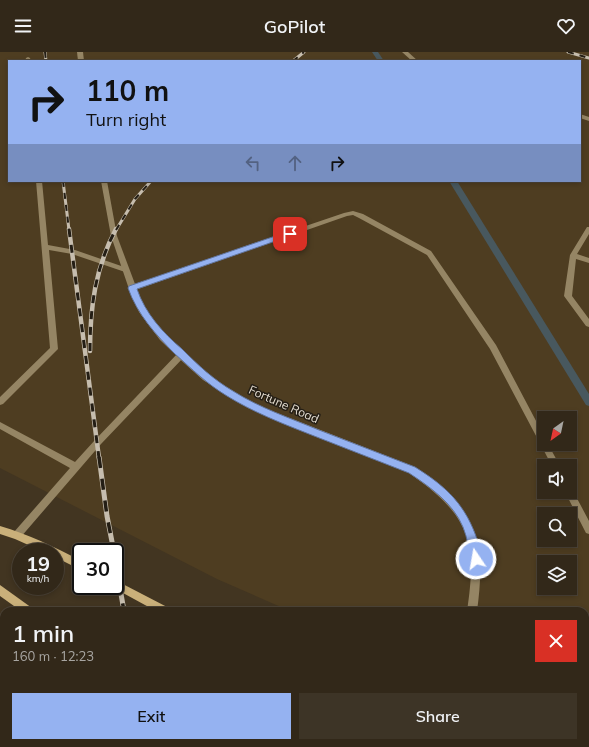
<!DOCTYPE html>
<html lang="en">
<head>
<meta charset="utf-8">
<style>
  body { margin:0; font-family:Mulish,sans-serif; background:#3d3426; color:#f1f3f6; height:100vh; display:flex; flex-direction:column; font-size:15px; white-space:nowrap }
  * { box-sizing:border-box; margin:0 }
  p { font-size:13px; color:#a8a6a2 }
  .icon { flex:none; width:22px; height:22px; fill:none; stroke:currentColor; stroke-width:2; stroke-linecap:round; stroke-linejoin:round }
  .map { position:relative; flex:1; overflow:hidden }
  .details { position:absolute; left:0px; top:555px; width:589px; height:140px; display:flex; flex-direction:column; background:#322819; border-radius:12px 12px 0 0; box-shadow:0 2px 6px #0003,0 0 0 1px #4d4438 }
  .details>* { flex:none }
  .hud { position:absolute; left:8px; top:8px; width:573px; height:122px; border-radius:0px; box-shadow:0 2px 6px #0003,0 0 0 1px #4d4438; background:#95b2f1; color:#111; overflow:hidden }
  .needle { width:26px; rotate:213deg }
  .buttons { position:absolute; left:537px; top:359px; display:grid; gap:8px }
  .buttons a { display:grid; place-items:center; width:40px; height:40px; border-radius:0px; background:#322819; box-shadow:0 2px 6px #0003,0 0 0 1px #4d4438; font-size:20px }
  .speed { position:absolute; left:12px; top:491px; display:flex; gap:8px; font-size:20px; font-weight:700; text-align:center }
  .speed>* { display:grid; place-content:center; width:52px; height:52px; border-radius:50%; background:#322819; box-shadow:0 2px 6px #0003,0 0 0 1px #4d4438; line-height:1 }
  .speed small { font-size:10px; font-weight:400 }
  .speed .limit { border:2px solid #111; border-radius:6px; background:#fff; color:#111 }
  .pin { position:absolute; display:grid; place-items:center; width:34px; height:34px; color:#fff; margin:-17px; border-radius:8px; box-shadow:0 2px 6px #0006 }
  .me { position:absolute; width:44px; margin:-22px; rotate:348deg; stroke-linejoin:round; filter:drop-shadow(0 0 3px #0008) }
  .turn { display:flex; align-items:center; gap:14px; height:84px; padding:0 12px; font-size:18px }
  .turn .icon { width:52px; height:52px; stroke-width:2.5 }
  .turn b { display:block; font-size:28px; line-height:34px }
  .lanes { display:flex; align-items:center; height:38px; padding:0 12px; background:#0003; justify-content:center; gap:20px; direction:ltr }
  .lanes .off { opacity:.35 }
  .round { display:grid; place-items:center; flex:none; width:42px; height:42px; border-radius:0px; background:#3d3426 }
  .head { display:flex; align-items:center; justify-content:space-between; height:68px; padding:0 12px }
  h1 { font-size:24px; font-weight:600; line-height:30px }
  .action { display:flex; gap:8px; margin-top:auto; padding:8px 12px }
  .action a { flex:1; height:46px; border-radius:0px; background:#95b2f1; color:#111; font-size:16px; font-weight:600; line-height:46px; text-align:center }
  .action a+a { background:#3d3426; color:#f1f3f6 }
  header { display:flex; justify-content:space-between; align-items:center; height:52px; padding:0 12px; background:#322819; font-size:18px; font-weight:600 }
  .map>svg:first-child { display:block }
  .built { fill:#4e3d21; fill-rule:evenodd }
  .lines { fill:none; stroke-linecap:round; stroke-linejoin:round }
  .stream { fill:#48585e; fill-rule:evenodd }
  .service { fill:#958564; fill-rule:evenodd }
  .minor { fill:#958564; fill-rule:evenodd }
  .secondary { fill:#cab07a; fill-rule:evenodd }
  .rail-far2-casing { stroke:#c6bdae; stroke-width:3 }
  .rail-far1-casing { stroke:#c6bdae; stroke-width:4.5 }
  .rail-casing { stroke:#c6bdae; stroke-width:5 }
  .rail-far2 { stroke:#241e15; stroke-width:2; stroke-dasharray:6; stroke-linecap:butt }
  .rail-far1 { stroke:#241e15; stroke-width:3; stroke-dasharray:8; stroke-linecap:butt }
  .rail { stroke:#241e15; stroke-width:3.5; stroke-dasharray:11; stroke-linecap:butt }
  .route { fill:#95b2f1; stroke:#61749d }
  .labels { text-anchor:middle; dominant-baseline:central; stroke-width:3; stroke-linejoin:round; paint-order:stroke }
  .street-label { font-size:12px; fill:#e5ddd0; stroke:#241e15 }
</style>
</head>
<body>
<header><svg class="icon" aria-label="menu" viewBox="0 0 24 24"><path d="M4 6h16M4 12h16M4 18h16"/></svg>GoPilot<svg class="icon" aria-label="heart" viewBox="0 0 24 24"><path d="M12 20l-8-8c-3-5 5-10 8-4 3-6 11-1 8 4z"/></svg></header>
<div class="map">
<svg width="589" height="695" viewBox="0 0 589 695">
  <rect width="100%" height="100%" fill="#423521"/>
  <g class="built">
    <path d="M0,0H589V689L585,687V559H290L217,527L0,416ZM9,9H580V129H9ZM544,366H570V392H544ZM544,414H570V440H544ZM544,462H570V488H544ZM544,510H570V536H544Z"/>
    <path d="M0,606L4,608V691H159L167,695H0Z"/>
  </g>
  <g class="lines">
    <g class="stream">
      <path d="M372,0H378L384,9H378Z"/>
      <path d="M449,129H457L589,342V354L586,353Z"/>
    </g>
    <g class="service">
      <path d="M402,0H408L418,9H412Z"/>
      <path d="M28,5L30,6L31,9H25L26,6Z"/>
      <path d="M580,62L589,65V69L580,66Z"/>
      <path d="M36,129H42L48,193L75,198L127,216L128,218L125,220L72,202L49,198L58,297L3,352L0,353V345L50,296Z"/>
      <path d="M353,159L363,162L431,199L496,293L544,384V392H548L560,414H552L490,297L427,203L359,166L353,163L347,164L135,238L132,239L128,236L129,234L344,161Z"/>
      <path d="M587,175H589V182L577,202L589,206V211L576,207L572,244L589,267V275L586,274L564,244L570,203Z"/>
      <path d="M181,300L184,301L185,303L184,305L101,392L20,486L17,487L14,486L12,483L14,480L70,416L0,377V370L75,410L95,388L178,301Z"/>
      <path d="M570,437H572L589,469V482L586,481L565,440H570Z"/>
      <path d="M239,691H249L248,695H238Z"/>
    </g>
    <g class="minor">
      <path d="M77,0H83L84,9H78Z"/>
      <path d="M101,129H107L117,184L138,240L146,259L166,284L190,307L209,324L254,352L415,415C475,457 487,487 477,559H467C478,488 468,462 409,421L248,356L203,328L184,311L160,288L139,260L130,240L111,184Z"/>
      <path d="M428,691H438L437,695H427Z"/>
    </g>
    <g class="secondary">
      <path d="M0,474C28,482 55,495 81,509V518L55,505V500H44L15,487L0,482Z"/>
      <path d="M115,528L169,556L171,559H156L112,535L111,534H115Z"/>
      <path d="M0,533L32,556L34,559H21L0,544Z"/>
      <path d="M269,691H286L288,695H271Z"/>
      <path d="M382,691H395L396,695H383Z"/>
    </g>
    <defs>
      <g id="rail-far2">
        <path d="M45,0L46,9"/>
        <path d="M568,0L589,6"/>
        <path d="M293,9L304,0"/>
        <path d="M63,129L69,178"/>
        <path d="M116,178L135,147L151,129"/>
      </g>
      <g id="rail-far1">
        <path d="M69,177L99,406"/>
        <path d="M90,299C90,256 95,216 116,177"/>
      </g>
      <g id="rail">
        <path d="M99,405L107,464L114,500"/>
        <path d="M115,508L124,559"/>
        <path d="M139,691L140,695"/>
      </g>
    </defs>
    <use href="#rail-far2" class="rail-far2-casing"/>
    <use href="#rail-far1" class="rail-far1-casing"/>
    <use href="#rail" class="rail-casing"/>
    <use href="#rail-far2" class="rail-far2"/>
    <use href="#rail-far1" class="rail-far1"/>
    <use href="#rail" class="rail"/>
  </g>
  <path class="route" d="M290,179L293,180V183L137,237C145,261 163,281 182,297C198,313 214,328 233,339C260,356 290,366 319,378C351,390 383,403 415,415C447,435 466,453 478,490C480,496 483,504 480,511L476,512L473,511C468,500 468,486 463,475C453,451 430,435 409,421C376,408 342,395 309,382C281,371 253,360 227,344C207,332 192,317 175,302C156,283 137,262 128,236L129,234Z"/>
  <g class="labels">
    <g class="street-label">
      <text transform="translate(284 352) rotate(24)">Fortune Road</text>
    </g>
  </g>
</svg>
<div class="buttons">
<a><svg class="needle" viewBox="-14 -14 28 28"><path d="M0-13l5 13h-10z" fill="#e53935"/><path d="M0 13l5-13h-10z" fill="#a8a6a2"/></svg></a>
<a><svg class="icon" aria-label="sound" viewBox="0 0 24 24"><path d="M4 9h4l5-4v14l-5-4H4zM17 9q2 3 0 6"/></svg></a>
<a><svg class="icon" aria-label="search" viewBox="0 0 24 24"><circle cx="10" cy="10" r="6"/><path d="M15 15l6 6"/></svg></a>
<a><svg class="icon" aria-label="layers" viewBox="0 0 24 24"><path d="M12 4l9 5-9 5-9-5zM3 14l9 5 9-5"/></svg></a>
</div>
<div class="speed"><div>19<small>km/h</small></div><div class="limit">30</div></div>
<div class="pin" style="left:290px;top:182px;background:#d93025"><svg class="icon" aria-label="arrive" viewBox="0 0 24 24"><path d="M6 21V4h12l-3 4 3 4H6"/></svg></div>
<svg class="me" style="left:476px;top:507px" viewBox="-20 -20 40 40"><circle r="17" fill="#95b2f1" stroke="#fff" stroke-width="3"/><path d="M0-11L8 9 0 5-8 9z" fill="#fff"/></svg>
<div class="hud">
<div class="turn"><svg class="icon" aria-label="right" viewBox="0 0 24 24"><path d="M7 20v-9h11M14 6l5 5-5 5"/></svg><div><b>110 m</b>Turn right</div></div>
<div class="lanes"><svg class="icon off" aria-label="left" viewBox="0 0 24 24"><path d="M17 20v-9H6M10 6l-5 5 5 5"/></svg><svg class="icon off" aria-label="ahead" viewBox="0 0 24 24"><path d="M12 20V5M6 11l6-6 6 6"/></svg><svg class="icon" aria-label="right" viewBox="0 0 24 24"><path d="M7 20v-9h11M14 6l5 5-5 5"/></svg></div>
</div>
<section class="details">
<div class="head"><div><h1>1 min</h1><p>160 m · 12:23</p></div><a class="round" style="background:#d93025;color:#fff"><svg class="icon" aria-label="close" viewBox="0 0 24 24"><path d="M6 6l12 12M18 6L6 18"/></svg></a></div>
<div class="action"><a>Exit</a><a>Share</a></div>
</section>
</div>
</body>
</html>
